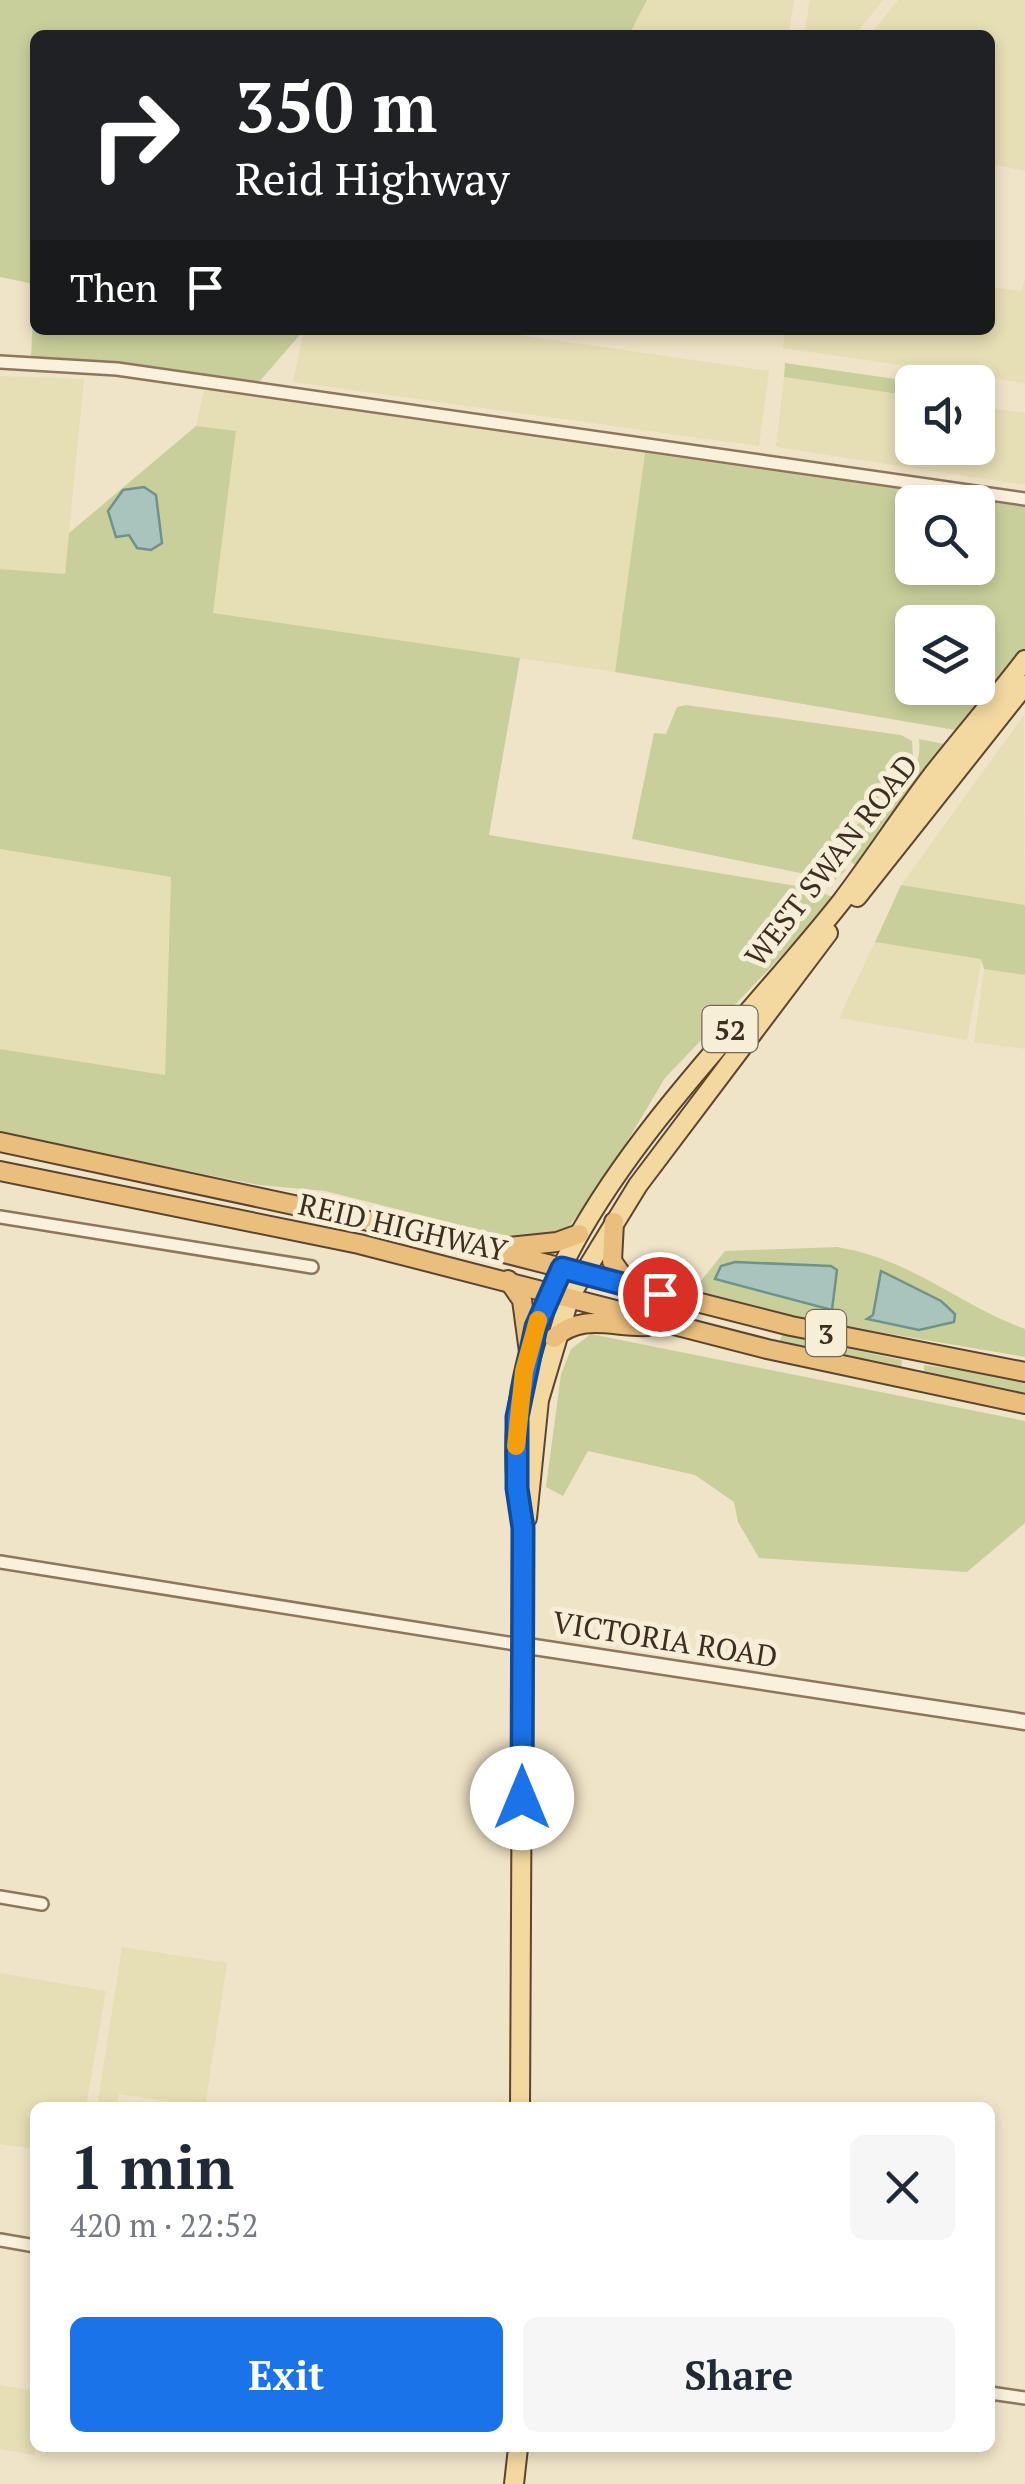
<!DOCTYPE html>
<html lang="en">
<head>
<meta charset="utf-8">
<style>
  body { margin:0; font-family:"PT Serif",serif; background:#f6f6f7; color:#1f2937; height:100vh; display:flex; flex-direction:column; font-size:38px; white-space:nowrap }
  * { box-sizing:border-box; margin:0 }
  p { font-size:32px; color:#747a83 }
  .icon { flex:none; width:55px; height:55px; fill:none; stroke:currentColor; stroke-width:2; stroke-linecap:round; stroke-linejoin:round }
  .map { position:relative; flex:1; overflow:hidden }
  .details { position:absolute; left:30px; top:2102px; width:965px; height:350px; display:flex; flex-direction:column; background:#fff; border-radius:15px; box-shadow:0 5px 15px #0003 }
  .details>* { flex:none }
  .top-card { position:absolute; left:30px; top:30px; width:965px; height:305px; border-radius:15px; box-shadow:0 5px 15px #0003; background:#202124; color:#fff; overflow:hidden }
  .fabs { position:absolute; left:895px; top:365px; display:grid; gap:20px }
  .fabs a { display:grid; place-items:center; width:100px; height:100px; border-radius:15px; background:#fff; box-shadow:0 5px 15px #0003; font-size:50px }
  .pin { position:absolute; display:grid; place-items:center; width:85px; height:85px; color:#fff; margin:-42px; border:5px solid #fff; border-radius:50%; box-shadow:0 2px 10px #0007 }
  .me { position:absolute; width:110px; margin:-55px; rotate:0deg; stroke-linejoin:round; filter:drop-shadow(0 0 8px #0008) }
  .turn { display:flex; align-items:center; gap:35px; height:210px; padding:0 40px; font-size:45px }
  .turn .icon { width:130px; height:130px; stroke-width:2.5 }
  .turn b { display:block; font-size:70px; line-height:85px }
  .then { display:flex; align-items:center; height:95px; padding:0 40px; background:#0003; gap:20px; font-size:38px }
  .round { display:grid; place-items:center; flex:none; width:105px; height:105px; border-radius:15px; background:#f6f6f7 }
  .overview { display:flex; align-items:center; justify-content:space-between; height:170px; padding:0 40px }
  h1 { font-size:60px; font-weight:700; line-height:75px }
  .action { display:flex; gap:20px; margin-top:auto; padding:20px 40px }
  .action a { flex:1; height:115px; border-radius:15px; background:#1a73e8; color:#fff; font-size:40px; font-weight:700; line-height:115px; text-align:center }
  .action a+a { background:#f6f6f7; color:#1f2937 }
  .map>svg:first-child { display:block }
  .farmland { fill:#e6deb5 }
  .green { fill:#c9cf9b; fill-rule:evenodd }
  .water { fill:#a9c4bc; stroke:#6f938a; stroke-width:2.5 }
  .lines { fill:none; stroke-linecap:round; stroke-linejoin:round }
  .minor-casing { stroke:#8d765c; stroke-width:16 }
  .tertiary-casing { stroke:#8d765c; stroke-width:19 }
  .primary-casing { stroke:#5b4430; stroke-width:22 }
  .trunk-casing { stroke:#5b4430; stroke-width:22 }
  .minor { stroke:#faf1dc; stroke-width:11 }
  .tertiary { stroke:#faf1dc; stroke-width:14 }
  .primary { stroke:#f3d9a0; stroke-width:18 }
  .trunk { stroke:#eabe7c; stroke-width:18 }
  .route-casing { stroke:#114b97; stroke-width:25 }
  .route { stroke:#1a73e8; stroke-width:18 }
  .slow { stroke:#f59e0b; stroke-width:18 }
  .labels { text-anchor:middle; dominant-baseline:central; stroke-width:10; stroke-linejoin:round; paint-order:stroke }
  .shield { fill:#f7eed8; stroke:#756857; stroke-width:2.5 }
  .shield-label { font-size:28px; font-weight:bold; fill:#3d2e20 }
  .street-label { font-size:30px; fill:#3d2e20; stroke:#f7eed8 }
</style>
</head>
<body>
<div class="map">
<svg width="1025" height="2484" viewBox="0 0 1025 2484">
  <rect width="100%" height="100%" fill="#f0e4c8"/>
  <g class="farmland">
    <path d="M647,0H794L789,35H629Z"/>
    <path d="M810,0H883L855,35H804Z"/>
    <path d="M898,0H1025V171L990,164V35H870Z"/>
    <path d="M1025,276V383L783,348L785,330H990V287L1022,291Z"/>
    <path d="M304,330H484L769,371L759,446L293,382Z"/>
    <path d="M0,376L84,379L65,574L0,569Z"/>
    <path d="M784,377L912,396V448H978V406L1025,413V485L776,447Z"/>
    <path d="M204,390L645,453L615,672L213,613L236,432L196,426Z"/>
    <path d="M1024,715L1025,905L901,885Z"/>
    <path d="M0,849L171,877L165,1075L0,1049Z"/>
    <path d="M875,942L982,959L967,1040L839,1018Z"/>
    <path d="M984,969L1025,975V1049L974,1042Z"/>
    <path d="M122,1947L227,1963L205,2107L119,2094L116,2107H97Z"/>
    <path d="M0,1973L106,1991L86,2107L35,2108V2149L0,2144Z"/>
    <path d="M0,2385L35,2391V2455L0,2449Z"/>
  </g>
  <g class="green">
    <path d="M0,0H647L629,35H35V330H304L259,382L31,357L34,294L29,283L0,277Z"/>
    <path d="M785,363L916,382L912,396L784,377Z"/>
    <path d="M196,426L236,431L213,613L520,658L489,835L815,889L836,899L665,1078L603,1182L563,1234L529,1239L496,1234L325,1191L259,1185L0,1134V1049L165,1075L171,877L0,849V569L65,574L69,533Z"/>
    <path d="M645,453L1025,507V655L961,731L615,672ZM912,502H978V568H912ZM912,622H978V688H912Z"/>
    <path d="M686,705L901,735L912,741L913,758L881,796L847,820L838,835L845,871L835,880L632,839L654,733L666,734L677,707Z"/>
    <path d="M919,739L949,745L858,865L853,864L846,852L847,835C872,805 925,786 919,739Z"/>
    <path d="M901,885L1025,905V975L984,969L981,959L875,942Z"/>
    <path d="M837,1247C912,1259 957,1304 1025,1329V1357L808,1320L692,1292L725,1251Z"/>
    <path d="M591,1334L1025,1421V1523L967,1572L759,1558L738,1522L734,1502L695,1475L588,1451L563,1496L546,1487L561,1374L571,1349Z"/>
    <path d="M782,1334L902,1360L901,1370L780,1341Z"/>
    <path d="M924,1365L1025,1379V1395L938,1379L924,1373Z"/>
  </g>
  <g class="water">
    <path d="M144,487L156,495L162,543L151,550L137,548L129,535L116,537L108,511L123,490Z"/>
    <path d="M735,1262L831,1266L837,1270L832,1310L715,1279L721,1266Z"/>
    <path d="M881,1271L941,1301L955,1314L954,1322L919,1330L867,1319L873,1315Z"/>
  </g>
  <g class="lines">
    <defs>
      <g id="minor">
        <path d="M0,362L117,369L1025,499"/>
        <path d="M0,1217L312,1267"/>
        <path d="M0,1562L521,1645"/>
        <path d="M0,1897L42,1904"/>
        <path d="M0,2240L35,2246"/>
        <path d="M990,2393L1025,2398"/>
      </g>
      <path id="tertiary" d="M521,1645L1025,1722"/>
      <g id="primary">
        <path d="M857,897L1025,685"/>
        <path d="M527,1518L539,1400L570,1296L638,1185L828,933"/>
        <path d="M520,2108L523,1528C470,1272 699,1082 841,902C873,860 902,815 934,773C964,735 996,698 1025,660"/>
        <path d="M514,2484L518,2448"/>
      </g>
      <g id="trunk">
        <path d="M0,1142L429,1234L791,1326L1025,1372"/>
        <path d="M0,1171L359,1244L767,1349L1025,1404"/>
        <path d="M614,1222L612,1261L629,1285"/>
        <path d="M500,1248L557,1242L579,1234"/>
        <path d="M508,1280L522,1300L529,1352"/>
        <path d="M554,1338C583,1312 614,1328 648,1326"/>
      </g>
    </defs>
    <use href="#minor" class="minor-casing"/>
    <use href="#tertiary" class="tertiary-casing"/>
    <use href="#primary" class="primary-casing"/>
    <use href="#trunk" class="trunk-casing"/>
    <use href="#minor" class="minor"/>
    <use href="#tertiary" class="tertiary"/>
    <use href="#primary" class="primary"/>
    <use href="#trunk" class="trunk"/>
  </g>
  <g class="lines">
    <defs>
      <path id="route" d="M522,1798L523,1528L517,1488V1417L536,1327L562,1268L660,1294"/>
    </defs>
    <use href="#route" class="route-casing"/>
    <use href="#route" class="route"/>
    <path class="slow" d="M516,1446L524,1371L538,1320"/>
  </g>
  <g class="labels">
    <g class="shield">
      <rect x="702.5" y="1006" width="55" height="46" rx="8"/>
      <rect x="806" y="1310" width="40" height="46" rx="8"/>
    </g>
    <g class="shield-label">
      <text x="730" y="1029">52</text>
      <text x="826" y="1333">3</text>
    </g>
    <g class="street-label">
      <text transform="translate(831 860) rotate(-52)">WEST SWAN ROAD</text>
      <text transform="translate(403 1227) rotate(13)">REID HIGHWAY</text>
      <text transform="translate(665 1639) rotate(9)">VICTORIA ROAD</text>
    </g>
  </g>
</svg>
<div class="fabs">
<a><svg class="icon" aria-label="sound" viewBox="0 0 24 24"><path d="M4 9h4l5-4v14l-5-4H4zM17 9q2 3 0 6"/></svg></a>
<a><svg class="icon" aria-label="search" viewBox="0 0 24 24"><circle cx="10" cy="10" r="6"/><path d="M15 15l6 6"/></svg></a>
<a><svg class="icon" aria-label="layers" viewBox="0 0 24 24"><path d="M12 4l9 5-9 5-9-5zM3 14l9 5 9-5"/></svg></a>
</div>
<div class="pin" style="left:660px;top:1294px;background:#d93025"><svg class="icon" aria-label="arrive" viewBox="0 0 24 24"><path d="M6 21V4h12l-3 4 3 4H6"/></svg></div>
<svg class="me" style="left:522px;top:1798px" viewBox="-20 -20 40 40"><circle r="19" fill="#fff"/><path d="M0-13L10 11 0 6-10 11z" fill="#1a73e8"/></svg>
<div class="top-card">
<div class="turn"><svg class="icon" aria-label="right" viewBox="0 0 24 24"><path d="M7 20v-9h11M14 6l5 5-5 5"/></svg><div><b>350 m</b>Reid Highway</div></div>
<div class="then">Then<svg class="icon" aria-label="arrive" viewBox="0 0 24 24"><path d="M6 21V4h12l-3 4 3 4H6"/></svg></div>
</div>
<section class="details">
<div class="overview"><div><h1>1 min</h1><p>420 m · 22:52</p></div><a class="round"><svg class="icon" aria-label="close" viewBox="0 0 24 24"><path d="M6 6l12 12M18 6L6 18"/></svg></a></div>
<div class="action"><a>Exit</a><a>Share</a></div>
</section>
</div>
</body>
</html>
